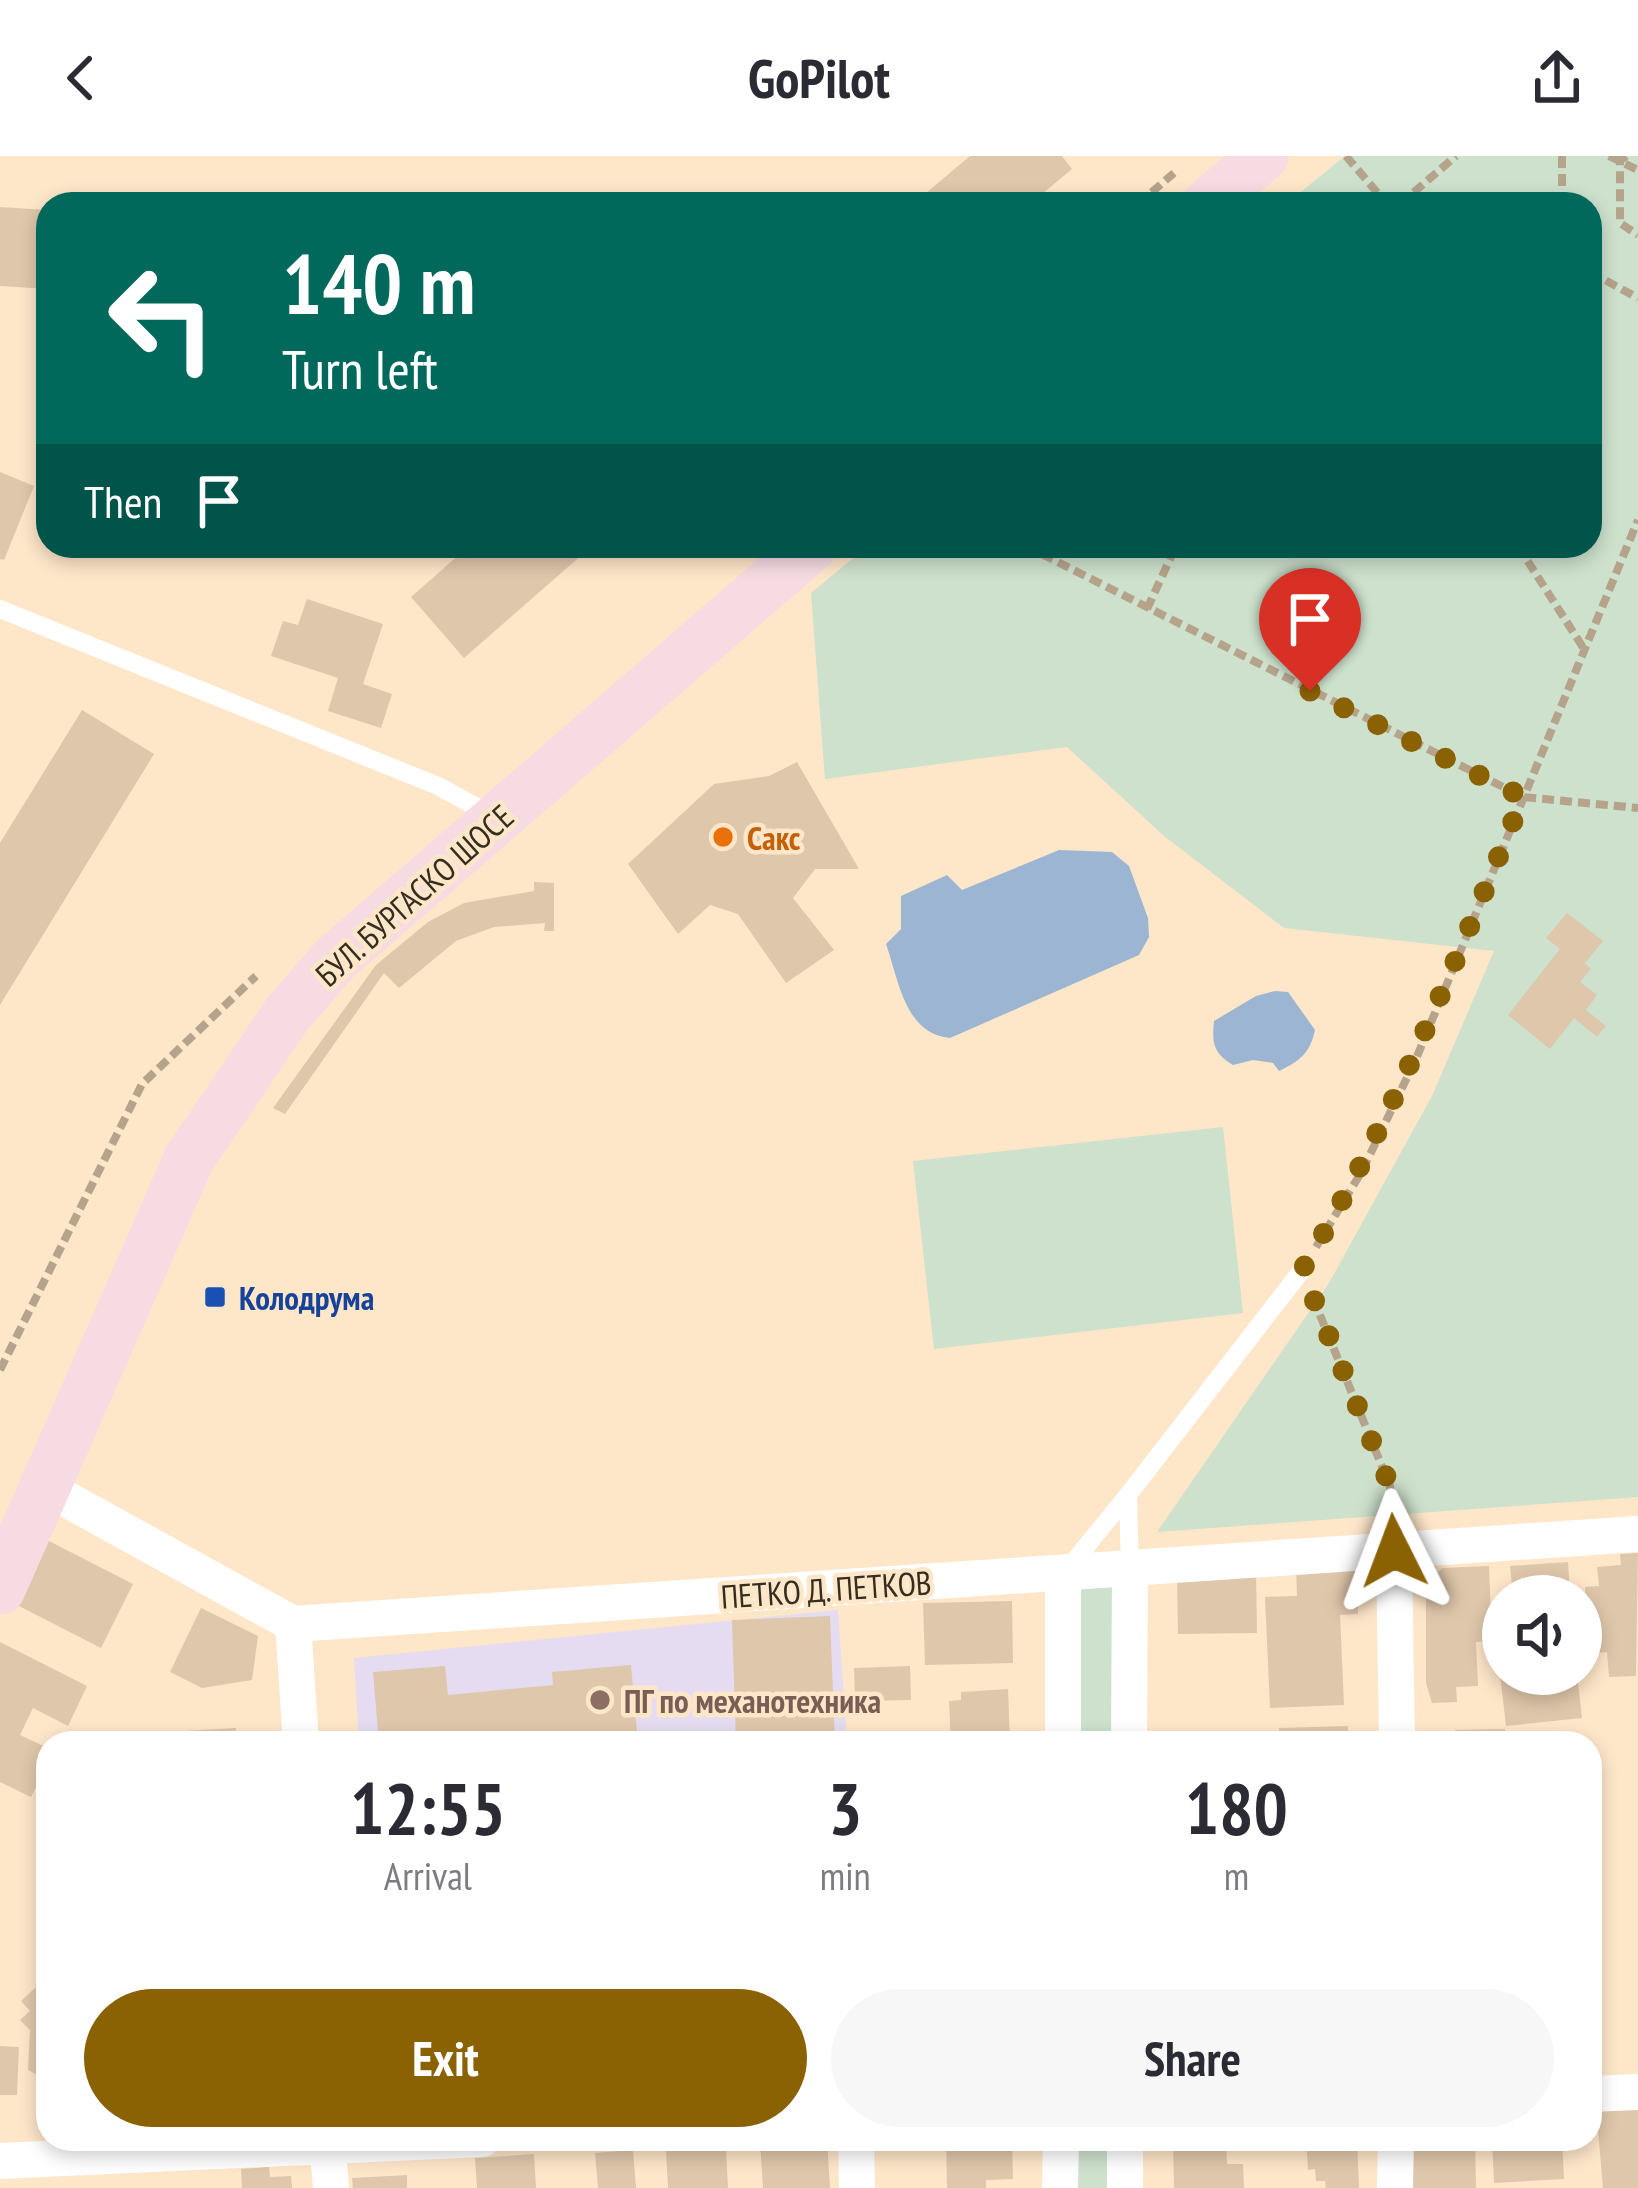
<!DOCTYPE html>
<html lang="en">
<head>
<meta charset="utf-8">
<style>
  body { margin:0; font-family:"PT Sans Narrow",sans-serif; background:#f7f7f7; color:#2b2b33; height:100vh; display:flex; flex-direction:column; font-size:45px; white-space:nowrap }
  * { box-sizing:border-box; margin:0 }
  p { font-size:39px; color:#7c7c81 }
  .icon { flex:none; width:66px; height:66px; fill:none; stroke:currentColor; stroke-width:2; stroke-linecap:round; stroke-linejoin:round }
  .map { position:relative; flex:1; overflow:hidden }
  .sheet { position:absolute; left:36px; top:1575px; width:1566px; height:420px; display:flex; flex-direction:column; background:#fff; border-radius:36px; box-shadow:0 6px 18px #0003 }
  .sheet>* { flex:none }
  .guide { position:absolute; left:36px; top:36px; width:1566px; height:366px; border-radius:36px; box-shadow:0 6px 18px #0003; background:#00695c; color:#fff; overflow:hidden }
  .buttons { position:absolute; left:1482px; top:1419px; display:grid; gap:24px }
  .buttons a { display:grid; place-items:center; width:120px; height:120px; border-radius:50%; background:#fff; box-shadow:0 6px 18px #0003; font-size:60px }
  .pin { position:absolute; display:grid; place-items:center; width:102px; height:102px; color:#fff; margin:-123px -51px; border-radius:50% 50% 50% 0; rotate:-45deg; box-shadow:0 0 12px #0007 }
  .pin .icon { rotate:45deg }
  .me { position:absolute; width:132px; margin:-66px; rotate:357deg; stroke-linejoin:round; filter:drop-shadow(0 0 9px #0008) }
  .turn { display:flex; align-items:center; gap:42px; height:252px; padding:0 48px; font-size:54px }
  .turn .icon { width:156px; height:156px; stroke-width:2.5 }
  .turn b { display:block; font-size:84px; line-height:102px }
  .then { display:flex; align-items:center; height:114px; padding:0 48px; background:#0003; gap:24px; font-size:45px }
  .eta { display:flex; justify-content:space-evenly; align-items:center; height:204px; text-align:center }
  .eta b { font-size:72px; font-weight:600; line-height:84px }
  .cta { display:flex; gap:24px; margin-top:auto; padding:24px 48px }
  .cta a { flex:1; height:138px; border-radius:72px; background:#8b6203; color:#fff; font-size:48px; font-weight:600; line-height:138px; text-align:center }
  .cta a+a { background:#f7f7f7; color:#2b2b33 }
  header { display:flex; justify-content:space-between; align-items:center; height:156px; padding:0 48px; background:#fff; font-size:54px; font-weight:600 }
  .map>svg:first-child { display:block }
  .education { fill:#e5dcf1 }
  .green { fill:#cde1cc }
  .water { fill:#9bb5d3 }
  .building { fill:#dfc7ab }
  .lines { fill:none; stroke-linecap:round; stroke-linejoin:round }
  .path { stroke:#b5a38c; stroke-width:8; stroke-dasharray:12 6; stroke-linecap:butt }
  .service { stroke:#fff; stroke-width:18 }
  .minor { stroke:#fff; stroke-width:36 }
  .secondary { stroke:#f7dbe2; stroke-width:51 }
  .route { stroke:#8b6203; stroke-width:21; stroke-dasharray:0 37.8 }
  .food-dot { fill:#e8710a; stroke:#fee6c9; stroke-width:4.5 }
  .transit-dot { fill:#1a4fb4; stroke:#fee6c9; stroke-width:4.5 }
  .education-dot { fill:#8d6e63; stroke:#fee6c9; stroke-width:4.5 }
  .labels { text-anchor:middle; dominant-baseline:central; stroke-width:9; stroke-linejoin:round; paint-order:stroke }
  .food-label { font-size:33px; font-weight:bold; fill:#c56008; stroke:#fee6c9; text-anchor:start }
  .street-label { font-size:33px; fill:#362d21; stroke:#fee6c9 }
  .transit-label { font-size:33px; font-weight:bold; fill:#164399; stroke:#fee6c9; text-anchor:start }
  .education-label { font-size:33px; font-weight:bold; fill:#785e54; stroke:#fee6c9; text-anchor:start }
</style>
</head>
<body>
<header><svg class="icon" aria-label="back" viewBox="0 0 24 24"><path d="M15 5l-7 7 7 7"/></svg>GoPilot<svg class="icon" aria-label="share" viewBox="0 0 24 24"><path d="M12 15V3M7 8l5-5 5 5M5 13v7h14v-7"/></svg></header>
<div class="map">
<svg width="1638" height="2032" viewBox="0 0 1638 2032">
  <rect width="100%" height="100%" fill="#fee6c9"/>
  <path class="education" d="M838,1454L847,1587H359L354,1502Z"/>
  <g class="green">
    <path d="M1345,0H1638V1341L1157,1376L1329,1127L1432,940L1494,795L1284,772L1164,680L1067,591L825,623L811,437L868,390H1590V48H1286Z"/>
    <path d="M1223,971L1243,1157L934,1193L913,1005Z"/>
    <path d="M1130,1413L1129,1587H1063V1418Z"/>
    <rect x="1061" y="1983" width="64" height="49"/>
  </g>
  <g class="water">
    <path d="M1059,694L1112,696L1129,710L1148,762L1149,781L1139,799L950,882C905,878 899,825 886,788L901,773V740L947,719L962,734Z"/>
    <path d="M1275,835L1288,836L1315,874C1310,897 1300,905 1279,915L1273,907L1253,904L1233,909C1213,897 1212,887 1214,865L1256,840Z"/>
  </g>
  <g class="building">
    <path d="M970,0H1062L1072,13L1030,48H913Z"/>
    <path d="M0,51L48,54V133L0,130Z"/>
    <path d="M0,316L34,330L4,404L0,403Z"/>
    <path d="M469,390H592L464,502L411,441Z"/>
    <path d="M307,443L383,468L363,528L392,538L381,572L328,555L338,522L271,500L283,465L298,469Z"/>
    <path d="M82,554L154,598L0,849V687Z"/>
    <path d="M797,606L859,713H815L793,742L834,794L786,827L738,758L710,749L678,778L628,708L714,628L769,620Z"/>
    <path d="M534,726L554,727V775H544L545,767L494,771L456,785L399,832L384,817L285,958L273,952L376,809L428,766L464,747L534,735Z"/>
    <path d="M1567,757L1603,785L1585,807L1591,813L1580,826L1597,839L1586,854L1606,870L1597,881L1574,862L1550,893L1508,859L1560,793L1546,782Z"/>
    <path d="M49,1385L133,1428L101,1492L17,1449Z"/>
    <path d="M1638,1397L1636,1520L1609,1521L1607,1496L1597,1497L1595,1461H1586L1585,1431L1599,1430L1597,1411L1621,1409L1620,1398Z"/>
    <path d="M1568,1406L1570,1440H1513L1510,1410Z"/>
    <path d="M1356,1408L1358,1458L1340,1459L1344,1549L1270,1552L1265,1441L1297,1440L1296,1410Z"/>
    <path d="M1489,1410L1492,1485L1476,1486L1478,1530L1456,1531L1457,1546L1432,1547L1426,1527V1428L1442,1412Z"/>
    <path d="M1256,1416L1257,1477L1178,1478L1177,1418Z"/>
    <path d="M1012,1445L1013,1507L925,1509L923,1447Z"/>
    <path d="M201,1452L258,1480L252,1524L202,1532L170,1516Z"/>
    <path d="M830,1460L835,1587H736L732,1464Z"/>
    <path d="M0,1486L87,1530L68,1570L33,1552L20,1579L48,1592V1608L31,1641L0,1626Z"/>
    <path d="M631,1509L638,1587H379L373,1516L445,1510L448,1539L553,1529L552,1516Z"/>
    <path d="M910,1510L911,1544L855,1545L854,1512Z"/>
    <path d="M1500,1518H1577L1582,1562L1506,1570Z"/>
    <path d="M1008,1533L1010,1587H951L949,1545L961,1544V1536Z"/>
    <path d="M1348,1570V1587H1280L1279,1572Z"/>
    <path d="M236,1572L237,1587H168L167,1576Z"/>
    <path d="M1505,1573V1587H1455V1574Z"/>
    <path d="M916,1577V1587H872L873,1578Z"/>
    <path d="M1590,1814H1596L1600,1895L1590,1896Z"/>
    <path d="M48,1820V1925L28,1914L30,1874L20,1864L30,1855L21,1845Z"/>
    <path d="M0,1890L19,1891L17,1939H0Z"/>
    <path d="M1638,1948V2032H1603L1596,1952Z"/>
    <path d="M827,1983L830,2032H763L760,1986Z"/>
    <path d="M946,1983H1012L1013,2023L986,2024V2032H947Z"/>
    <path d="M1306,1983H1357L1359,2032H1326L1325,2025H1316L1315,2013L1308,2014Z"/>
    <path d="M1410,1983H1475L1476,2032H1411Z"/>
    <path d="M1492,1983H1562L1564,2023L1494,2027Z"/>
    <path d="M1226,1984L1227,2008H1243L1244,2032H1174L1173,1986Z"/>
    <path d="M726,1992L728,2032H668L666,1995Z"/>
    <path d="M633,1994L636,2032H598L595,1997Z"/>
    <path d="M534,1998L536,2032H477L475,2002Z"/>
    <path d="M269,2011L270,2021L291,2020L292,2032H242L241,2013Z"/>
    <path d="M407,2019V2032H353L352,2022Z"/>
  </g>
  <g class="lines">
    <g class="path">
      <path d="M1346,0L1387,48"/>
      <path d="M1562,0V48"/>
      <path d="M1609,0L1638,14"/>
      <path d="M1626,0L1620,5V67L1638,79"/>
      <path d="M1138,48L1174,17"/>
      <path d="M1400,48L1456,0"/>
      <path d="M1590,116L1638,142"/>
      <path d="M1026,390L1523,641L1638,652"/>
      <path d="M1518,390L1584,493"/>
      <path d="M1147,453L1176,390"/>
      <path d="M1316,1091L1362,1015L1416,903L1638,364"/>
      <path d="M1313,1142L1390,1330L1392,1358"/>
      <path d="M0,1214L142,928L256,820"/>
    </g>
    <g class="service">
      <path d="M0,453L438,630L493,660"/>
      <path d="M1130,1413L1128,1339L1302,1114"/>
      <path d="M1066,1415L1128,1339"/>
    </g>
    <g class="minor">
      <path d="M48,1333L293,1468L1638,1378"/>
      <path d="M1394,1395L1397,1587"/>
      <path d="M293,1468L301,1587"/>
      <path d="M1063,1587V1418"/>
      <path d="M1129,1587L1130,1413"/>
      <path d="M1590,1938L1638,1936"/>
      <path d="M327,1983L331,2032"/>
      <path d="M856,1983L857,2032"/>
      <path d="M0,2005L482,1983"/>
      <path d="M1060,2032L1061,1983"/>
      <path d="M1125,2032V1983"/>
      <path d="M1395,2032L1396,1983"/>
    </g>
    <g class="secondary">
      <path d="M1208,48L1263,0"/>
      <path d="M0,1433L189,1003L288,857L335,803L812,390"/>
    </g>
  </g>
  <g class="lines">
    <path class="route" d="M1310,535L1523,641C1456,804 1393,964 1302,1114L1390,1330L1394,1395"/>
  </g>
  <circle class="food-dot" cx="723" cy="681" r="12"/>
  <rect class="transit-dot" x="203" y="1129" width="24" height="24" rx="6"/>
  <circle class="education-dot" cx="600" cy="1544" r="12"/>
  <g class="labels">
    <g class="food-label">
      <text x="747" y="681">Сакс</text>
    </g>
    <g class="street-label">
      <text transform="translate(414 739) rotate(-42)">БУЛ. БУРГАСКО ШОСЕ</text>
      <text transform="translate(826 1433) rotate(-4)">ПЕТКО Д. ПЕТКОВ</text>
    </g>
    <g class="transit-label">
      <text x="239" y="1141">Колодрума</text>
    </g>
    <g class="education-label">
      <text x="624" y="1544">ПГ по механотехника</text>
    </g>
  </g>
</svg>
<div class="buttons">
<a><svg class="icon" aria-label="sound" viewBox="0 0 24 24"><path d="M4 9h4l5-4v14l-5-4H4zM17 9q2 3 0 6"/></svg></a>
</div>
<div class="pin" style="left:1310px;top:535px;background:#d93025"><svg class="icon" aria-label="arrive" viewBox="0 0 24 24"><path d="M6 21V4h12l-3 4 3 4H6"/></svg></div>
<svg class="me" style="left:1394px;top:1395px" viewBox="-20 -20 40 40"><path d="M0-17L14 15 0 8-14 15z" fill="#8b6203" stroke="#fff" stroke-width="4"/></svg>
<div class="guide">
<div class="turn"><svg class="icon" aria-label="left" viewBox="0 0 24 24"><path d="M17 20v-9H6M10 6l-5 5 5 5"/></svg><div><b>140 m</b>Turn left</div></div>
<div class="then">Then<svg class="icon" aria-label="arrive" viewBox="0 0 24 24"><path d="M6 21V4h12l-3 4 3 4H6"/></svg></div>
</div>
<section class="sheet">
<div class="eta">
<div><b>12:55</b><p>Arrival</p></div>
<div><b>3</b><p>min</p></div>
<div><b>180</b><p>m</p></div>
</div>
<div class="cta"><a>Exit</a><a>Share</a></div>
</section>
</div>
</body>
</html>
